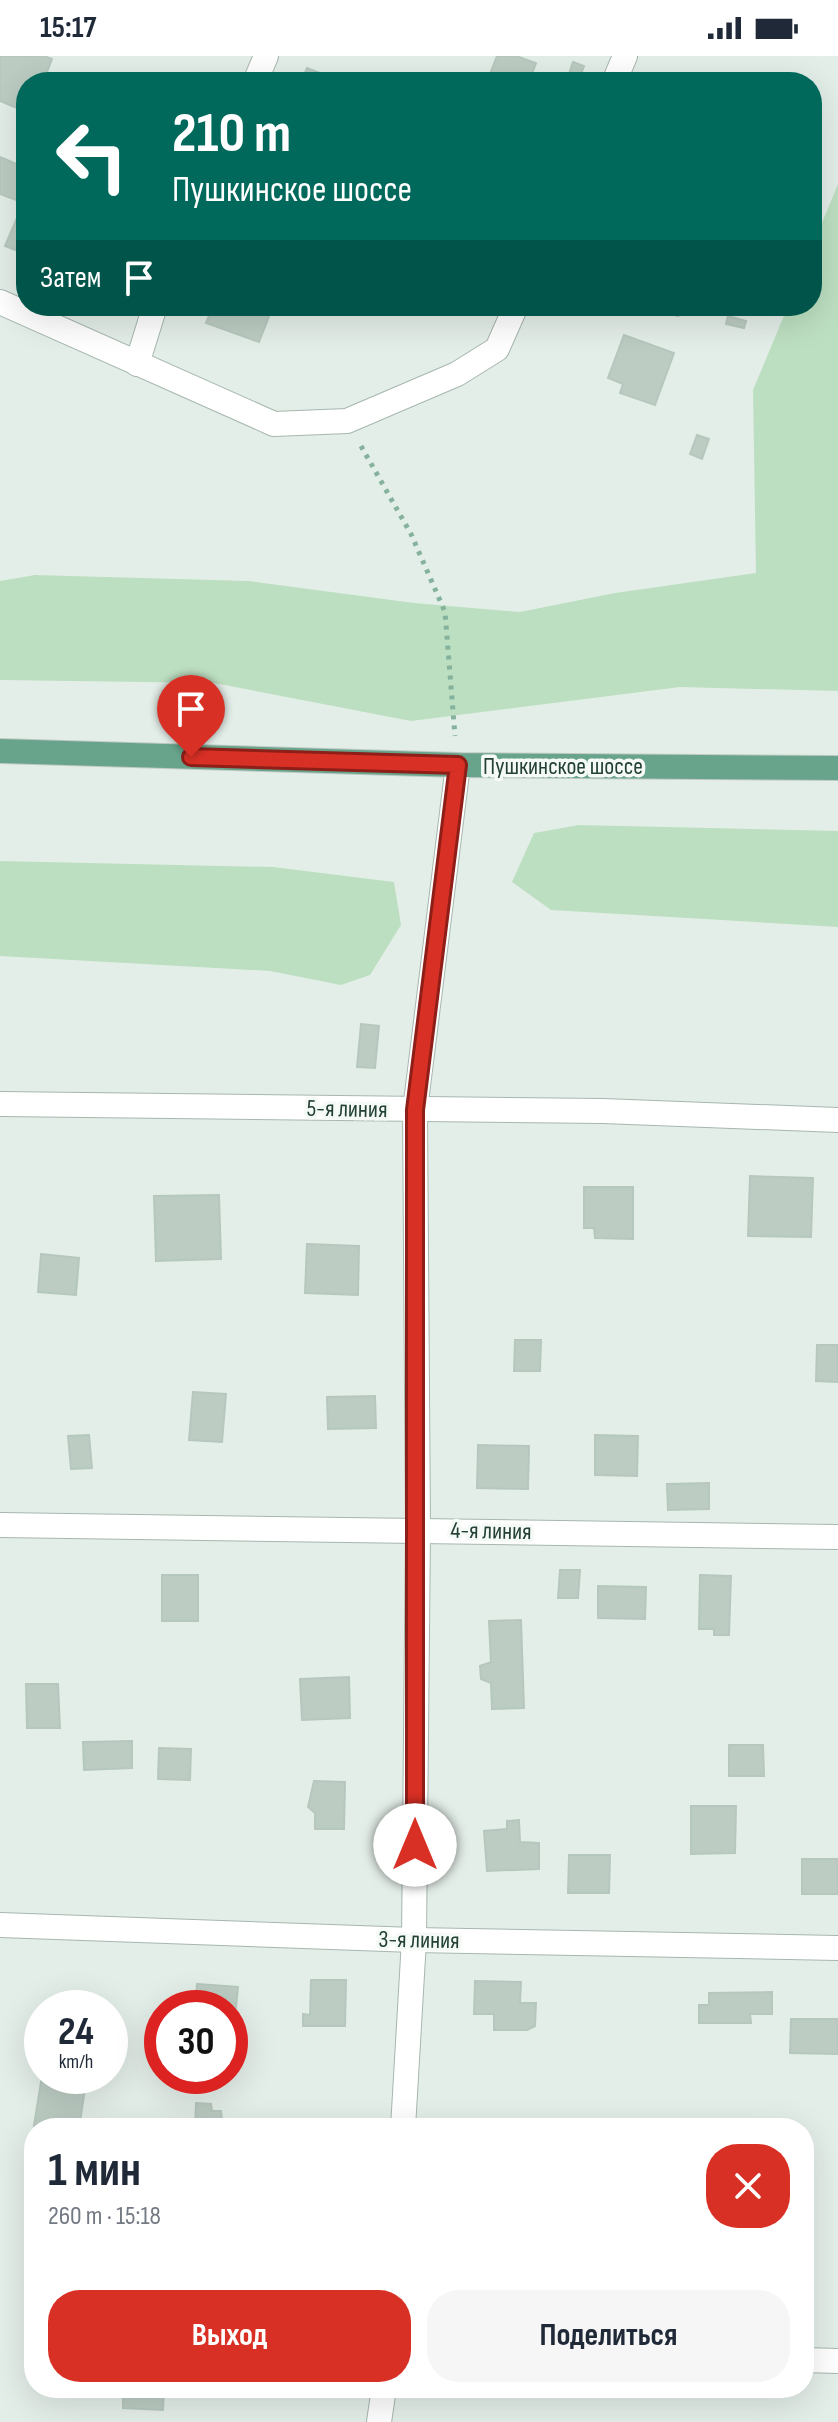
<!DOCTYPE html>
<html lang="ru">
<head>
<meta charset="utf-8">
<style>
  body { margin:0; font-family:"Sofia Sans Condensed",sans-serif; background:#f6f6f7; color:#1f2937; height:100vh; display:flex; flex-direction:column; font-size:30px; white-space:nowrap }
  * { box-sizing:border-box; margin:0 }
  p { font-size:26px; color:#747a83 }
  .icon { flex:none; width:44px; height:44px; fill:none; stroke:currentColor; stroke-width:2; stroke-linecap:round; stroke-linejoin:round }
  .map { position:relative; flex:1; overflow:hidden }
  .side { position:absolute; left:24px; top:2062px; width:790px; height:280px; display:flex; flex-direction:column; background:#fff; border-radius:32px; box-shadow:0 8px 32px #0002 }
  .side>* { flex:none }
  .hud { position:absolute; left:16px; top:16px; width:806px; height:244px; border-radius:32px; box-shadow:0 8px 32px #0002; background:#00695c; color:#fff; overflow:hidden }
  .speed { position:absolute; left:24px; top:1934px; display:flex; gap:16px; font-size:40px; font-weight:700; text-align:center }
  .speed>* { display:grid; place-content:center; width:104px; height:104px; border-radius:50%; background:#fff; box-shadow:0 8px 32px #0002; line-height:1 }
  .speed small { font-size:20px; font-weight:400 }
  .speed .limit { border:12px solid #d22; background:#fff; color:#111 }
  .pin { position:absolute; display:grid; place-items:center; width:68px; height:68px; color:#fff; margin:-82px -34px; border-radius:50% 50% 50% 0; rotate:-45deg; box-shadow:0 0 8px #0007 }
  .pin .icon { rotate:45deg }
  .me { position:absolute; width:88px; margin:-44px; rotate:0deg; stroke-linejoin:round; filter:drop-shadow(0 0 6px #0008) }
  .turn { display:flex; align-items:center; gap:28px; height:168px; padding:0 24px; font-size:36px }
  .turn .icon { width:104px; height:104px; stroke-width:2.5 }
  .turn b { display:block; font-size:56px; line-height:68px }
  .then { display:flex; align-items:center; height:76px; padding:0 24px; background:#0003; gap:16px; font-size:30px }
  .round { display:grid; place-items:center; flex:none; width:84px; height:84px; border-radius:32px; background:#f6f6f7 }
  .head { display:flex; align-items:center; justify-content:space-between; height:136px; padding:0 24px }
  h1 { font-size:48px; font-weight:700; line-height:60px }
  .cta { display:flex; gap:16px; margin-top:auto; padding:16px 24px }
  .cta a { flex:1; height:92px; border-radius:32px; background:#d93025; color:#fff; font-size:32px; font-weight:700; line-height:92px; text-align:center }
  .cta a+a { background:#f6f6f7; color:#1f2937 }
  .status { display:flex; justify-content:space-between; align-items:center; height:56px; padding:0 40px; background:#fff; direction:ltr }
  .status svg { height:22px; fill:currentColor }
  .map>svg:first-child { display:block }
  .green { fill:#bddfc1 }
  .building { fill:#bcccc3; stroke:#b6c8be; stroke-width:2 }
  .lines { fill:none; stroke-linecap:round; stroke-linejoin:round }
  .minor-casing { stroke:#a6b7ae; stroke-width:26 }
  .major-casing { stroke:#c1cac6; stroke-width:26 }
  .path { stroke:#84b29c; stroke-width:5; stroke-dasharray:4 6; stroke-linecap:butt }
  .minor { stroke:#fff; stroke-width:24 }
  .major { stroke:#68a48b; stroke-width:24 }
  .route-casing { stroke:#8d1f18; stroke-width:20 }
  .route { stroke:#d93025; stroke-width:14 }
  .labels { text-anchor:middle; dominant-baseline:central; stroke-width:7; stroke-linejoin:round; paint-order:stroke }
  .street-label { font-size:24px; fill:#234134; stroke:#f5faf7 }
</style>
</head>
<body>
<div class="status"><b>15:17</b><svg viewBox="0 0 49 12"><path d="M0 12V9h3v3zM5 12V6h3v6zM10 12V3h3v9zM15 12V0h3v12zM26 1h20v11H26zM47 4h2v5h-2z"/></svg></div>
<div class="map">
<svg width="838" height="2366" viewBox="0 0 838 2366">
  <rect width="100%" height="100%" fill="#e4eee8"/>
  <g class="green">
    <path d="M838,128V635L680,631L411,665L214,627L0,624V525L35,519L249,525L414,547L520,556L615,537L756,517L753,334L788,250H812V191Z"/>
    <path d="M579,769L838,775V871L551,854L512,826L534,777Z"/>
    <path d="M0,805L273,811L394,826L401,869L370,919L341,929L270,915L0,900Z"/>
  </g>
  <g class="building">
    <path d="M0,0H44L52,3L43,26H26V56L0,45Z"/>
    <path d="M497,0H516L536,7L529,26H487Z"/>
    <path d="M573,6L584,10L578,26L567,24Z"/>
    <path d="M307,12L343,26H301Z"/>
    <path d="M0,101L26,112L16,144L0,138Z"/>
    <path d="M22,150L26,151V167L15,194L5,190Z"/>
    <path d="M213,250H273L259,286L206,267Z"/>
    <path d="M640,250H680L678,260Z"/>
    <path d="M728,260L746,265L744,272L726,268Z"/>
    <path d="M624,279L674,297L655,349L620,337L623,328L608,322Z"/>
    <path d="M697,379L709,383L702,403L690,398Z"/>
    <path d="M361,968L379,970L375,1012L357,1011Z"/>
    <path d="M750,1120L813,1122L811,1181L748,1180Z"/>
    <path d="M584,1131H633V1183L595,1182L594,1172H584Z"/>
    <path d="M219,1139L221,1203L156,1205L154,1140Z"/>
    <path d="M307,1188L359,1190L358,1239L305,1237Z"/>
    <path d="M41,1198L79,1202L76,1239L38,1236Z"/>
    <path d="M515,1284H541L540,1315H514Z"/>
    <path d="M817,1289H838V1326L816,1325Z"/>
    <path d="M193,1336L226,1338L222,1386L189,1384Z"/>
    <path d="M375,1340L376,1372L328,1373L327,1341Z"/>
    <path d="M89,1379L92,1412L71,1413L68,1380Z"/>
    <path d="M595,1379L638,1380L637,1420L595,1419Z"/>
    <path d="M478,1389L529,1390L528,1433L477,1432Z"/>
    <path d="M709,1427V1453L668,1454L667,1428Z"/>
    <path d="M560,1514H580L578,1542H558Z"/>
    <rect x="162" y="1519" width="36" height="46"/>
    <path d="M700,1519L731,1520L729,1579H714V1573H699Z"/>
    <path d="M598,1530L646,1531L645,1563L598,1562Z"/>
    <path d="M521,1564L524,1652L492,1653L491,1627L481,1623L480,1610L491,1606L489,1565Z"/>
    <path d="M349,1621L350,1662L302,1664L300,1623Z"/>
    <path d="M26,1628H58L60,1672H27Z"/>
    <path d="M132,1685V1712L84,1714L83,1686Z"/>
    <path d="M729,1689H763L764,1720H729Z"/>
    <path d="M159,1692L191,1693L190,1724L158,1723Z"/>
    <path d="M314,1725L345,1726L344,1773H315V1757L308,1751Z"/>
    <path d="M691,1750H736L735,1797L691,1798Z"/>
    <path d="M519,1764L520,1786L539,1787V1813L487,1815L484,1775L507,1773V1765Z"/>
    <path d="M569,1799H610L609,1837H568Z"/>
    <rect x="802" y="1803" width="36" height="35"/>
    <path d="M311,1924H346L345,1970H303V1958L310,1959Z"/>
    <path d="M475,1925L521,1926L520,1947H536L535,1970L527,1974H494V1958H474Z"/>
    <path d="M197,1928L238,1931L235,1961L230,1960V1952H195Z"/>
    <path d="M772,1936V1958H750L751,1967H699V1949H709V1937Z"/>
    <path d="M791,1963H838V1998L790,1997Z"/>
    <path d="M42,2020H87L79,2072H34V2088H31Z"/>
    <path d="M196,2047L211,2048L212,2055H221L222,2065H235L236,2072H195Z"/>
    <path d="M123,2332H164L163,2354L123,2352Z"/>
  </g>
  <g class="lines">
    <defs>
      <g id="minor">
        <path d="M255,26L266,0"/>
        <path d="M614,26L625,0"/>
        <path d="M0,246L274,368L347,365L457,318L497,293L516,250"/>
        <path d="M137,308L155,250"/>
        <path d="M0,1048L603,1055L838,1064"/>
        <path d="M0,1469L838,1481"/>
        <path d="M0,1869L414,1884L838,1892"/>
        <path d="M403,2072L414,1884L418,1474L415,1054L458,709"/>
        <path d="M804,2304L838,2305"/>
        <path d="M379,2366L384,2332"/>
      </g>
      <path id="major" d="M0,695L458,709L838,712"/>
    </defs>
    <use href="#minor" class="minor-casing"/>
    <use href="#major" class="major-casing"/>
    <path class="path" d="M361,390L411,478L445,556L455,680"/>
    <use href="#minor" class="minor"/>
    <use href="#major" class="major"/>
  </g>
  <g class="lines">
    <defs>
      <path id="route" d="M191,701L458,709L415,1054V1789"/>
    </defs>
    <use href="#route" class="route-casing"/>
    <use href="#route" class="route"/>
  </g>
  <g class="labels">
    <g class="street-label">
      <text x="563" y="710">Пушкинское шоссе</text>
      <text transform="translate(347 1053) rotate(1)">5-я линия</text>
      <text transform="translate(491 1475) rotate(1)">4-я линия</text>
      <text transform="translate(419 1884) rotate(1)">3-я линия</text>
    </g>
  </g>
</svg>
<div class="speed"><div>24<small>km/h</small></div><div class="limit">30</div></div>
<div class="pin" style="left:191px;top:701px;background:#d93025"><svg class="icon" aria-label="arrive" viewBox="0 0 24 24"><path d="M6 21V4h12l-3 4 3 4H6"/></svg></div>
<svg class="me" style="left:415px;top:1789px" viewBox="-20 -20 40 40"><circle r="19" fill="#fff"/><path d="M0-13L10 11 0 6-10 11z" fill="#d93025"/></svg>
<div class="hud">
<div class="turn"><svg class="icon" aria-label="left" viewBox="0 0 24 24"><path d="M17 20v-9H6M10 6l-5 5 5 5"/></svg><div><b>210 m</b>Пушкинское шоссе</div></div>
<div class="then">Затем<svg class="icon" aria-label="arrive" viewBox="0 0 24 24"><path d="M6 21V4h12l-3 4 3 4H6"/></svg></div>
</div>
<section class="side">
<div class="head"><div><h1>1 мин</h1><p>260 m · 15:18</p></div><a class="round" style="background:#d93025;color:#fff"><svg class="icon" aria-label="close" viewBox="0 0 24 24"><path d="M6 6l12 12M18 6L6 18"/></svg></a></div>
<div class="cta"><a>Выход</a><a>Поделиться</a></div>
</section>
</div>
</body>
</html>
